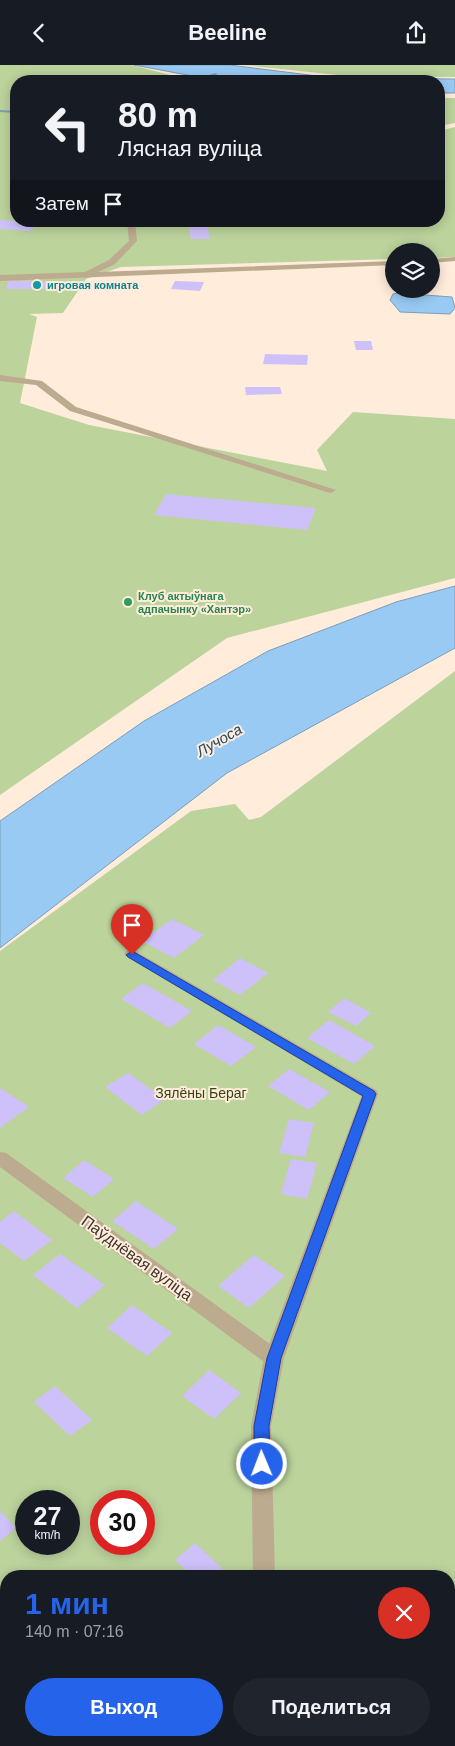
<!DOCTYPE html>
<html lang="ru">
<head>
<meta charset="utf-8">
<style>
  body { margin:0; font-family:Arial,sans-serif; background:#20242c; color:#f1f3f6; height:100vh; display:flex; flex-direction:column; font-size:19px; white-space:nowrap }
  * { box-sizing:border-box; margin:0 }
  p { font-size:16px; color:#9ea1a6 }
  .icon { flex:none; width:28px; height:28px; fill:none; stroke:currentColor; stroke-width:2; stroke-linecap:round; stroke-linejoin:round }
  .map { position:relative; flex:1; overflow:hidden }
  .side { position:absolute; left:0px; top:1505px; width:455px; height:176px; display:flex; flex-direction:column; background:#171b24; border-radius:20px 20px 0 0; box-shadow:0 2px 12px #0003 }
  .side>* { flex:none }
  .top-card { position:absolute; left:10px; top:10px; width:435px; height:152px; border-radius:20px; box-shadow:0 2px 12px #0003; background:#171b24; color:#f1f3f6; overflow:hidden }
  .fabs { position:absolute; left:385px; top:178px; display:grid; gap:10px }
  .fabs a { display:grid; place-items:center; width:55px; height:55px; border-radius:50%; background:#171b24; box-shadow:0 2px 12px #0003; font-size:25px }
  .speed { position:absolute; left:15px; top:1425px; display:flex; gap:10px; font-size:25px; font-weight:700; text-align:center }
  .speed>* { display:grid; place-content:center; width:65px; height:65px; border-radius:50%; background:#171b24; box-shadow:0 2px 12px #0003; line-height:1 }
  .speed small { font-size:12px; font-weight:400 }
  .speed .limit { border:8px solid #d22; background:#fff; color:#111 }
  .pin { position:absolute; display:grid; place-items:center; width:42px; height:42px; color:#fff; margin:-51px -21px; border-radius:50% 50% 50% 0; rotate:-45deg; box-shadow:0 0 5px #0007 }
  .pin .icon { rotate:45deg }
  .me { position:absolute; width:55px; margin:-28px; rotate:359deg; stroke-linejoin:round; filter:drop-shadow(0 0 4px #0008) }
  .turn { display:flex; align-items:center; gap:18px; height:105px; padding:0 25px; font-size:22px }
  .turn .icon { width:65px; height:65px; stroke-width:2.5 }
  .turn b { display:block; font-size:35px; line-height:42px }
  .then { display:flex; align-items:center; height:48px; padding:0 25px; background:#0003; gap:10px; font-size:19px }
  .round { display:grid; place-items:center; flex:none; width:52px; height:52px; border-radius:26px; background:#20242c }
  .head { display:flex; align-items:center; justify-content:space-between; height:85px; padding:0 25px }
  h1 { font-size:30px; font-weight:800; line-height:38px; color:#2563eb }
  .button { display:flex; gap:10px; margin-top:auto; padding:10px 25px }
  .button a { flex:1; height:58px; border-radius:30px; background:#2563eb; color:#fff; font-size:20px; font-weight:800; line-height:58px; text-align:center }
  .button a+a { background:#20242c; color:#f1f3f6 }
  header { display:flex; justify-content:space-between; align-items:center; height:65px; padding:0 25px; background:#171b24; font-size:22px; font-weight:800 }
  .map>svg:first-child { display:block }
  .green { fill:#bcd39c; fill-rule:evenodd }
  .water { fill:#99caf4; stroke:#7d9db8 }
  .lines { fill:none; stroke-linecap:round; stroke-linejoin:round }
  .stream { fill:#7d9db8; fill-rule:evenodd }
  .building { fill:#cec1f9 }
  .lane { fill:#bcab8e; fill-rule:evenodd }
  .street { fill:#bcab8e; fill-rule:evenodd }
  .route { fill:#2563eb; stroke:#184099 }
  .culture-dot { fill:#0f9aa8; stroke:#ffecdb; stroke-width:2 }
  .leisure-dot { fill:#2e9e5b; stroke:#ffecdb; stroke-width:2 }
  .labels { text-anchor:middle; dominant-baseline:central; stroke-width:4; stroke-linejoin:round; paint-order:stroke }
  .far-culture-label { font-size:11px; font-weight:bold; fill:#0d838f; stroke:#ffecdb; text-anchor:start }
  .far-leisure-label { font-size:11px; font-weight:bold; fill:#27864d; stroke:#ffecdb; text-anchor:start }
  .park-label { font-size:14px; fill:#344513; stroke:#ffecdb }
  .water-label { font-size:15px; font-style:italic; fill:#1c486b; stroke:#ffecdb }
  .near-street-label { font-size:16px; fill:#3d342c; stroke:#ffecdb }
</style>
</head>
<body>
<header><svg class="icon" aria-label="back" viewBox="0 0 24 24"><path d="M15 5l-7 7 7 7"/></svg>Beeline<svg class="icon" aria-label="share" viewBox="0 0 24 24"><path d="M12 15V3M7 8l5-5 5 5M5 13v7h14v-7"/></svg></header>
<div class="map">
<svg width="455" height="1681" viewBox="0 0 455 1681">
  <rect width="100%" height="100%" fill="#ffecdb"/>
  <g class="green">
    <path d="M0,0H132L193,16H16V156H439V66L455,62V192L431,193V186H394V194L121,202L86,214L63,248L29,249L37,252L20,338L89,360L327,406L317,385L353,347L455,354V513L227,573L0,730Z"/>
    <path d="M243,0H455V12L348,11Z"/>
    <path d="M439,33H455V58L439,61Z"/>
    <path d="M455,606V1681H0V886L191,746L235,739L249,755L261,752ZM26,1436H69V1479H26ZM101,1436H144V1479H101ZM6,1511H449V1675H6Z"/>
  </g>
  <g class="water">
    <path d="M134,0H230L333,13L455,14V28H439V16H219Z"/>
    <path d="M398,228L452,232L455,243L450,249L400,247L390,235L393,229Z"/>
    <path d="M455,521V583L227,708L0,883V756L144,656L268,586L396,537Z"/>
  </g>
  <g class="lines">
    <g class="stream">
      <path d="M215,8L218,9L198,16H193Z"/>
      <path d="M0,45L16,46V48L0,47Z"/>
    </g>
  </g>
  <g class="building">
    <path d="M0,155L16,156L37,157L31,166L0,164Z"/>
    <path d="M187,156H206L210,174H191Z"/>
    <path d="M8,216H68L67,224H6Z"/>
    <path d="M175,216L204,217L200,226L171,224Z"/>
    <path d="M354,276H371L373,285H356Z"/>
    <path d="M265,289L308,290L307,300L263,299Z"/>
    <path d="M245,322H280L282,329L246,330Z"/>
    <path d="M166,429L316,443L307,465L154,450Z"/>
    <path d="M172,854L204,870L174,893L142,876Z"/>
    <path d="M240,893L268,908L240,930L213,915Z"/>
    <path d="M143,918L192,946L170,963L121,934Z"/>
    <path d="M344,933L371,948L356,961L328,947Z"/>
    <path d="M329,955L375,981L354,999L307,973Z"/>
    <path d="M218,960L256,982L231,1001L194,979Z"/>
    <path d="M289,1004L330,1027L309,1045L268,1021Z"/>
    <path d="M128,1008L165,1034L142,1050L105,1022Z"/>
    <path d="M0,1023L29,1042L0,1063Z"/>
    <path d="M289,1054L314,1058L305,1092L279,1088Z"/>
    <path d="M291,1094L317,1098L307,1134L281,1129Z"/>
    <path d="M84,1095L114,1114L93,1132L63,1113Z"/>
    <path d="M136,1136L178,1164L154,1184L112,1156Z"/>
    <path d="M14,1146L52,1175L24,1196L0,1178V1157Z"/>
    <path d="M60,1189L105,1220L77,1243L33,1210Z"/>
    <path d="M254,1190L285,1211L249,1243L218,1221Z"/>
    <path d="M132,1240L172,1268L147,1291L107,1263Z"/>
    <path d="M209,1305L241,1328L214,1354L182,1331Z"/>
    <path d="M55,1321L92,1355L70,1371L34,1337Z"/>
    <path d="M0,1446L16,1463L0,1476Z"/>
    <path d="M195,1478L228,1509L192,1511L175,1495Z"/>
    <path d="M0,1597L6,1603V1635L0,1640Z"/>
  </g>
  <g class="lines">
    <g class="lane">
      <path d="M127,156H135L137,176L115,199L98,207L394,196V200L0,216V210L85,207L109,195L129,176Z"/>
      <path d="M455,192V196L431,198V194Z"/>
      <path d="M0,310L42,316L76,342L336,425L331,428L327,427L70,346L36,320L0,316Z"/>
      <path d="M132,884L376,1025L378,1029L376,1033H364L127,892L124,889L127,886Z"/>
      <path d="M0,1087L6,1088L281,1287L284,1293L281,1299L274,1301L267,1299L0,1102Z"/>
      <path d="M0,1525L6,1527V1551L0,1549Z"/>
      <path d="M139,1675H166L169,1681H142Z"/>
    </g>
    <g class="street">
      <path d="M370,1023L376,1025L378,1029L284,1293L271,1361L275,1511H253L251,1361L264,1293L362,1029L364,1025Z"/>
      <path d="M272,1675H296L298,1681H274Z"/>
    </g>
  </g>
  <path class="route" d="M132,886L374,1026L376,1029L281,1293L269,1361L270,1399L267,1404L262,1406L256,1404L254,1399V1361L267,1293L363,1031L128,892L126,890Z"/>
  <circle class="culture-dot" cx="37" cy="220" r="5"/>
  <circle class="leisure-dot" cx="128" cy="537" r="5"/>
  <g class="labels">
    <g class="far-culture-label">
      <text x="47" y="220">игровая комната</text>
    </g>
    <g class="far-leisure-label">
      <text x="138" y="531">Клуб актыўнага<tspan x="138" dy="13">адпачынку «Хантэр»</tspan></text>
    </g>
    <g class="park-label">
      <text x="201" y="1028">Зялёны Бераг</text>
    </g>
    <g class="water-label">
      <text transform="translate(219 675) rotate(-30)">Лучоса</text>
    </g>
    <g class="near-street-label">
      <text transform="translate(137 1193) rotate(36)">Паўднёвая вуліца</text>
    </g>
  </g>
</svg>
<div class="fabs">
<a><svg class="icon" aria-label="layers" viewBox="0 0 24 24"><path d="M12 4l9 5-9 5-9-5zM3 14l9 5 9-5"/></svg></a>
</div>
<div class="speed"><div>27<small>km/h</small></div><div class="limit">30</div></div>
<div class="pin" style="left:132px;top:890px;background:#d93025"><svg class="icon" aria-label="arrive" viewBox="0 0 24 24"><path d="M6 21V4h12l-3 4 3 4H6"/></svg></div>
<svg class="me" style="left:262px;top:1399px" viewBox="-20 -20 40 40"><circle r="17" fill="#2563eb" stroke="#fff" stroke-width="3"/><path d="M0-11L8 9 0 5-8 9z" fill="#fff"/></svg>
<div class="top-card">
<div class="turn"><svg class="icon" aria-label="left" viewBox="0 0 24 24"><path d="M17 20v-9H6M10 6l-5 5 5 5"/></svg><div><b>80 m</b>Лясная вуліца</div></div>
<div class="then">Затем<svg class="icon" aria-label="arrive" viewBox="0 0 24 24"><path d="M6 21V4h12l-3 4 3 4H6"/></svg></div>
</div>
<section class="side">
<div class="head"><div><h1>1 мин</h1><p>140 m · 07:16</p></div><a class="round" style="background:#d93025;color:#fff"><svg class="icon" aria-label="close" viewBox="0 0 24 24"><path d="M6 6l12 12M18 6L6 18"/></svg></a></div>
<div class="button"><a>Выход</a><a>Поделиться</a></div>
</section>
</div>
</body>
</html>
